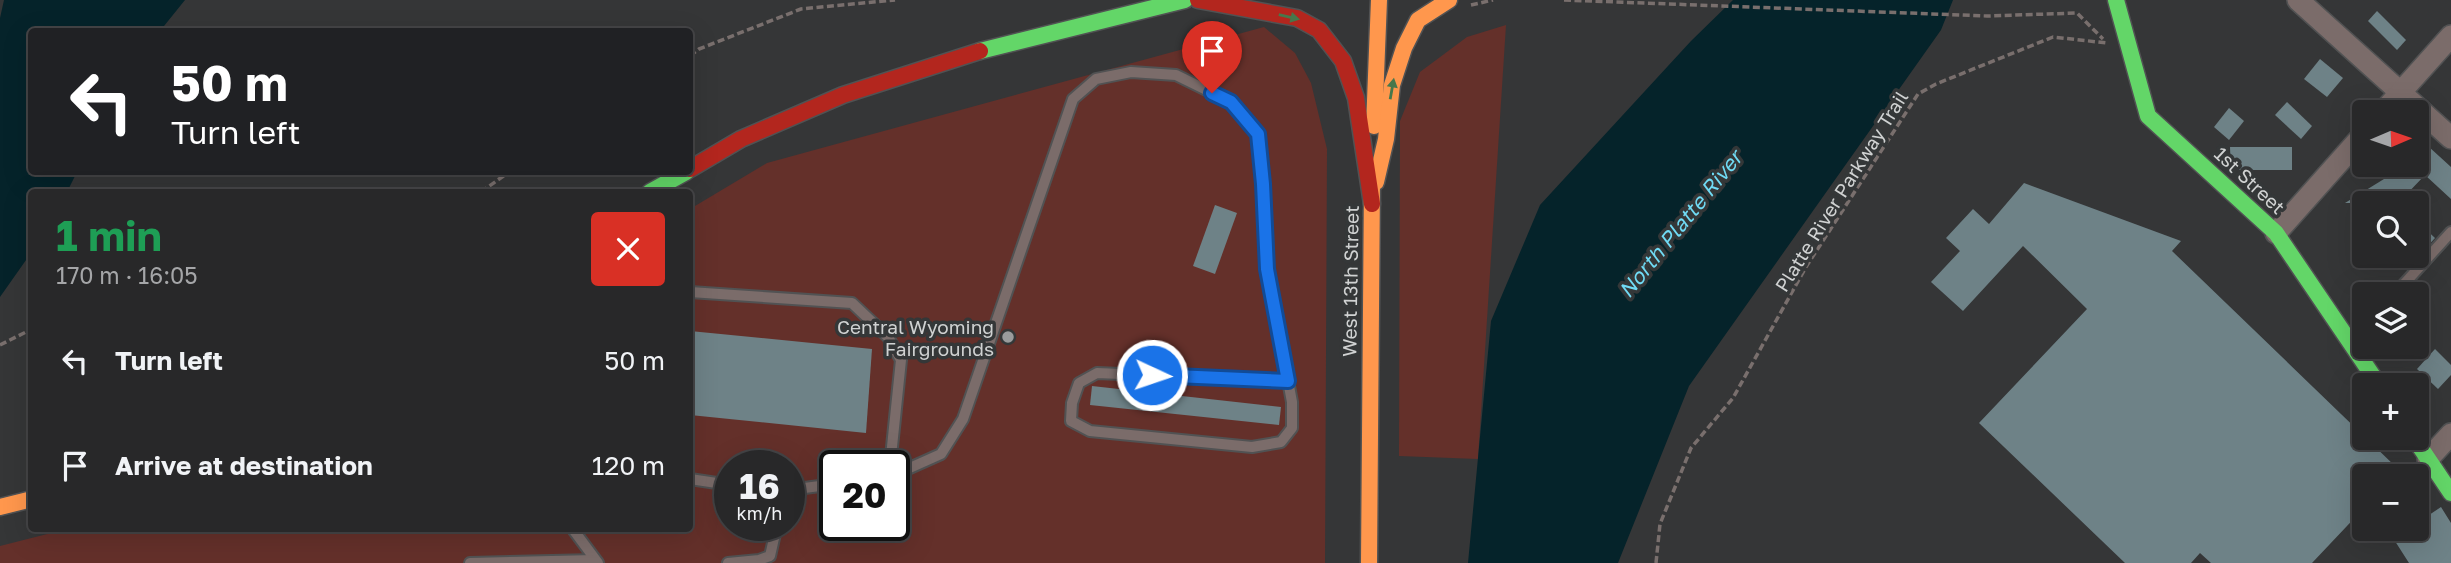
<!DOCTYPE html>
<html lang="en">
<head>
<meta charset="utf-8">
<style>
  body { margin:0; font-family:"Golos Text",sans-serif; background:#303031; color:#f1f3f6; height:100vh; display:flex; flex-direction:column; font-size:26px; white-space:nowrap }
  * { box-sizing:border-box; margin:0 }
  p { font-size:23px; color:#a5a6a8 }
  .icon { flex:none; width:38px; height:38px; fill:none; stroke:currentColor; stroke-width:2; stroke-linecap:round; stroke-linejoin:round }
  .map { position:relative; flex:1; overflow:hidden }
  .side { position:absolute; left:28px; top:189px; width:665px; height:343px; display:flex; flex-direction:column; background:#282829; border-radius:7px; box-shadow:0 7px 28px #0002,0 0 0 2px #444446 }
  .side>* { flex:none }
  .banner { position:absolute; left:28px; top:28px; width:665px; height:147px; border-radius:7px; box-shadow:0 7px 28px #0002,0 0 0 2px #444446; background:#202124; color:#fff; overflow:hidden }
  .needle { width:46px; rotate:88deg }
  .buttons { position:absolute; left:2352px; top:100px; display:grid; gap:14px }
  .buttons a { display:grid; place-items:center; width:77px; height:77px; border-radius:7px; background:#282829; box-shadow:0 7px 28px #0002,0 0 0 2px #444446; font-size:35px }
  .speed { position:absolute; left:714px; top:450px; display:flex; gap:14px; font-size:35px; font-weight:700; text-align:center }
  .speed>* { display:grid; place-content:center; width:91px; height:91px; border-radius:50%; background:#282829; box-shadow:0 7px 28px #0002,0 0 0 2px #444446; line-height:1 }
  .speed small { font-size:18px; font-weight:400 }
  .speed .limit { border:4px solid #111; border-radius:10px; background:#fff; color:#111 }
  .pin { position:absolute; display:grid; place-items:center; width:60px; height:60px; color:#fff; margin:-72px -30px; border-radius:50% 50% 50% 0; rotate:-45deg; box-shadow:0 0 7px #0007 }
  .pin .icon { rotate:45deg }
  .me { position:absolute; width:77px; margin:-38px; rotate:93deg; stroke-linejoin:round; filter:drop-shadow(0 0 5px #0008) }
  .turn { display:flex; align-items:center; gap:24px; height:147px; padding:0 28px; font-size:32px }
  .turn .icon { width:91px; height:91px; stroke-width:2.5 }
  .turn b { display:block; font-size:49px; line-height:60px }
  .round { display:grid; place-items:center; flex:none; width:74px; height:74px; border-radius:7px; background:#303031 }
  .head { display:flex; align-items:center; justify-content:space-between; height:119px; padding:0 28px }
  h1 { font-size:42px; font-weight:700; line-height:52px; color:#1e9e55 }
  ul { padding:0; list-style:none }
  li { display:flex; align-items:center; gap:21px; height:105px; padding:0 28px }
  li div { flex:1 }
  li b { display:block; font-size:26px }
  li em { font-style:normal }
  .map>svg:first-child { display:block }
  .green { fill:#64302a; fill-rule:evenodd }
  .water { fill:#05232a }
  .building { fill:#6e8287 }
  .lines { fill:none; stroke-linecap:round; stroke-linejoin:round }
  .lane-casing { stroke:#515253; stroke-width:14 }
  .street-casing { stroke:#515253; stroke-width:24 }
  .fast-casing { stroke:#515253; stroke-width:19 }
  .slow-casing { stroke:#515253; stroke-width:19 }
  .jam-casing { stroke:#515253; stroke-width:19 }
  .path { stroke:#796f6d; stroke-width:3.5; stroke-dasharray:7 3.5; stroke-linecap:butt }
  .lane { stroke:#7b6c6a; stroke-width:10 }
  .street { stroke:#7b6c6a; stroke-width:21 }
  .fast { stroke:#63d668; stroke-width:16 }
  .slow { stroke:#ff974d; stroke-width:16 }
  .jam { stroke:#b3261e; stroke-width:16 }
  .oneway { fill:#47774b }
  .route-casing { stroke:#114b97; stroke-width:18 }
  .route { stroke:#1a73e8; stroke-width:12 }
  .poi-dot { fill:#9a9b9c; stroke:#343738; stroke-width:2.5 }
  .labels { text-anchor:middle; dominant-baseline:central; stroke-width:7; stroke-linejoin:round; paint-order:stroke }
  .street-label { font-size:19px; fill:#d0d2d2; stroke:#343738 }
  .poi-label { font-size:19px; fill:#d0d2d2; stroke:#343738; text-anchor:end }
  .water-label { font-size:21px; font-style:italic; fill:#70dbf5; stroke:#343738 }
</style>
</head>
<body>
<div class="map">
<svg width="2451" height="563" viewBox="0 0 2451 563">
  <rect width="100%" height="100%" fill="#353637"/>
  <g class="green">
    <path d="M1506,25L1478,459L1399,456L1400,121L1420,72L1467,37Z"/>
    <path d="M1264,27L1295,53L1311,83L1327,149L1325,563H0V546L71,528H690V209L767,163ZM730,466H789V525H730ZM835,466H894V525H835Z"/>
  </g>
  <g class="water">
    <path d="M4,0H185L160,31L32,32V172H77L67,192H32L31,253L0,297V18Z"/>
    <path d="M1733,0H1953L1941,30L1689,386L1618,563H1468L1491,321L1540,205L1691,41Z"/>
  </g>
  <g class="building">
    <path d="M2377,11L2406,40L2397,50L2368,21Z"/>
    <path d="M2320,59L2343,78L2327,97L2304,79Z"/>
    <path d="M2287,102L2312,126L2301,139L2275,115Z"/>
    <path d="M2229,108L2244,121L2229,140L2214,127Z"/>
    <path d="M2417,136L2451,167V199L2425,175L2403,198L2401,195L2389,203H2345L2384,179L2379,174L2388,164H2417Z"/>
    <path d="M2230,147H2292V170H2231Z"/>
    <path d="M2024,183L2181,241L2172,251L2396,467L2387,476H2364V508L2312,563H2211L2200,553L2191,563H2125L1979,423L2087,309L2023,246L1963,311L1931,282L1960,251L1946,238L1973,209L1989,224Z"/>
    <path d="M1215,205L1237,213L1215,274L1193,266Z"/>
    <path d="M2417,221L2435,238L2417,258Z"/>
    <path d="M690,331L872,349L866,433L690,415Z"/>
    <path d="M2435,349L2451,365V375L2438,389L2417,369Z"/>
    <path d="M1092,386L1281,407L1279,425L1090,405Z"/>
    <path d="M2441,507L2451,523V563H2409L2393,538L2408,528H2417V523Z"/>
  </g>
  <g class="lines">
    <defs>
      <g id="lane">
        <path d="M690,292L852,303L888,337L901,360L890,466"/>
        <path d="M2395,294L2451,232"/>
        <path d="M894,475L941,454L963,419L1073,99L1096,79L1131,72L1176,75L1231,102L1258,134L1263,184L1267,269L1292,402V428L1281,442L1252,447L1090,431L1071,421L1072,403L1079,383L1097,373L1288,381"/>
        <path d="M690,479L730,485"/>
        <path d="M789,490L835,484"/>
        <path d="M572,528L598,563"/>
        <path d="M470,563L595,560"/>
        <path d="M728,563L759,560L770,556L777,525"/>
      </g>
      <g id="street">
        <path d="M2298,0L2451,138"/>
        <path d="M2383,112L2451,36"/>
        <path d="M2276,233L2364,134"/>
        <path d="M2428,459L2451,434"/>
      </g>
      <g id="fast">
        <path d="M2116,0L2148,116L2276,233L2379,385"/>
        <path d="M980,51L1185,0"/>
        <path d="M650,192L686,172"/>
        <path d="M2414,438L2451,493"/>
      </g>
      <g id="slow">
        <path d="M1374,126L1379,0"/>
        <path d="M1376,182L1386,139L1392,85L1404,48L1418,20L1449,0"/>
        <path d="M0,507L32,499"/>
        <path d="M1369,563L1372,181"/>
      </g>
      <g id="jam">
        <path d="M1198,0L1297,18L1319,30L1343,61L1356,98L1372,204"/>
        <path d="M690,169L741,139L843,95L980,51"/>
      </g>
    </defs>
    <use href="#lane" class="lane-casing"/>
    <use href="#street" class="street-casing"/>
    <use href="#fast" class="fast-casing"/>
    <use href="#slow" class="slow-casing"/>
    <use href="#jam" class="jam-casing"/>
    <g class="path">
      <path d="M1564,0L1987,16L2077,13L2103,39"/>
      <path d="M1471,5L1493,0"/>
      <path d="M690,56L699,49L801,9L895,0"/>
      <path d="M481,192L509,172"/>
      <path d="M0,345L32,329"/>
      <path d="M1656,563L1660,524L1691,448L1733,398L1806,267L1918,94L1936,84L2053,37L2107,43"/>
    </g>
    <use href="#lane" class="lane"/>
    <use href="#street" class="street"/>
    <use href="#fast" class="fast"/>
    <use href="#slow" class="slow"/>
    <use href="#jam" class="jam"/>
  </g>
  <defs><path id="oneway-solid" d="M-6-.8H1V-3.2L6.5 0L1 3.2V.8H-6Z" transform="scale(1.75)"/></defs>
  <g class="oneway">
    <use href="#oneway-solid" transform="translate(1289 17) rotate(13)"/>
    <use href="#oneway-solid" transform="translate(1392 89) rotate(-80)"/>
  </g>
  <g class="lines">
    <defs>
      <path id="route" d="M1152,375L1288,381L1267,269L1263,184L1258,134L1231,102L1212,93"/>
    </defs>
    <use href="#route" class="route-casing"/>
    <use href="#route" class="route"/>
  </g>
  <circle class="poi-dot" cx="1008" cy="337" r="7"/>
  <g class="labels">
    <g class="street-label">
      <text transform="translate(2250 180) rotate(43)">1st Street</text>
      <text transform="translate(1841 191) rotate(-58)">Platte River Parkway Trail</text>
      <text transform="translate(1350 281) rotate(-89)">West 13th Street</text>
    </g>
    <g class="poi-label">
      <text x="994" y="326">Central Wyoming<tspan x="994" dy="22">Fairgrounds</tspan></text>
    </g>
    <g class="water-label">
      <text transform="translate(1680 224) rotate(-51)">North Platte River</text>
    </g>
  </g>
</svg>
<div class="buttons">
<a><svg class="needle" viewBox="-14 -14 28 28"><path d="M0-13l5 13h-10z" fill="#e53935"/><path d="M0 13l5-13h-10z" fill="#a5a6a8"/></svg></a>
<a><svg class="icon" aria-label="search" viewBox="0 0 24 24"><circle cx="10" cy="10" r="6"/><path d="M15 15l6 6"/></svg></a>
<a><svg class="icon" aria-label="layers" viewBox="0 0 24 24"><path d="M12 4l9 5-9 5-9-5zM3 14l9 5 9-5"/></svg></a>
<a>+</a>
<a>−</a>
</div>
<div class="speed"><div>16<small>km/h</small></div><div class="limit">20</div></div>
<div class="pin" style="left:1212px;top:93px;background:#d93025"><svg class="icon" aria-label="arrive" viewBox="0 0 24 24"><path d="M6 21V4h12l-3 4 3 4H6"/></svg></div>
<svg class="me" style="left:1152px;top:375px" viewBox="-20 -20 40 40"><circle r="17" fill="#1a73e8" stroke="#fff" stroke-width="3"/><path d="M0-11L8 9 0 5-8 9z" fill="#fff"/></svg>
<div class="banner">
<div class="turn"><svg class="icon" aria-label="left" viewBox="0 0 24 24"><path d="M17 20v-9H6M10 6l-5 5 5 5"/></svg><div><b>50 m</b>Turn left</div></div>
</div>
<section class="side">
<div class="head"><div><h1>1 min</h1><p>170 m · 16:05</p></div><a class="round" style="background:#d93025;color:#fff"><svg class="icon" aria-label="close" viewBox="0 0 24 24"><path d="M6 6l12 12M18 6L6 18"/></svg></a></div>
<ul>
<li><svg class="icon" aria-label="left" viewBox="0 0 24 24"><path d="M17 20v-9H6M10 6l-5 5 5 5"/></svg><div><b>Turn left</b></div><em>50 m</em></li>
<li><svg class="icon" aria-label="arrive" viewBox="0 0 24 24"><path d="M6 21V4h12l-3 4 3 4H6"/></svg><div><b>Arrive at destination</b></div><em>120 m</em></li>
</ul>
</section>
</div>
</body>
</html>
